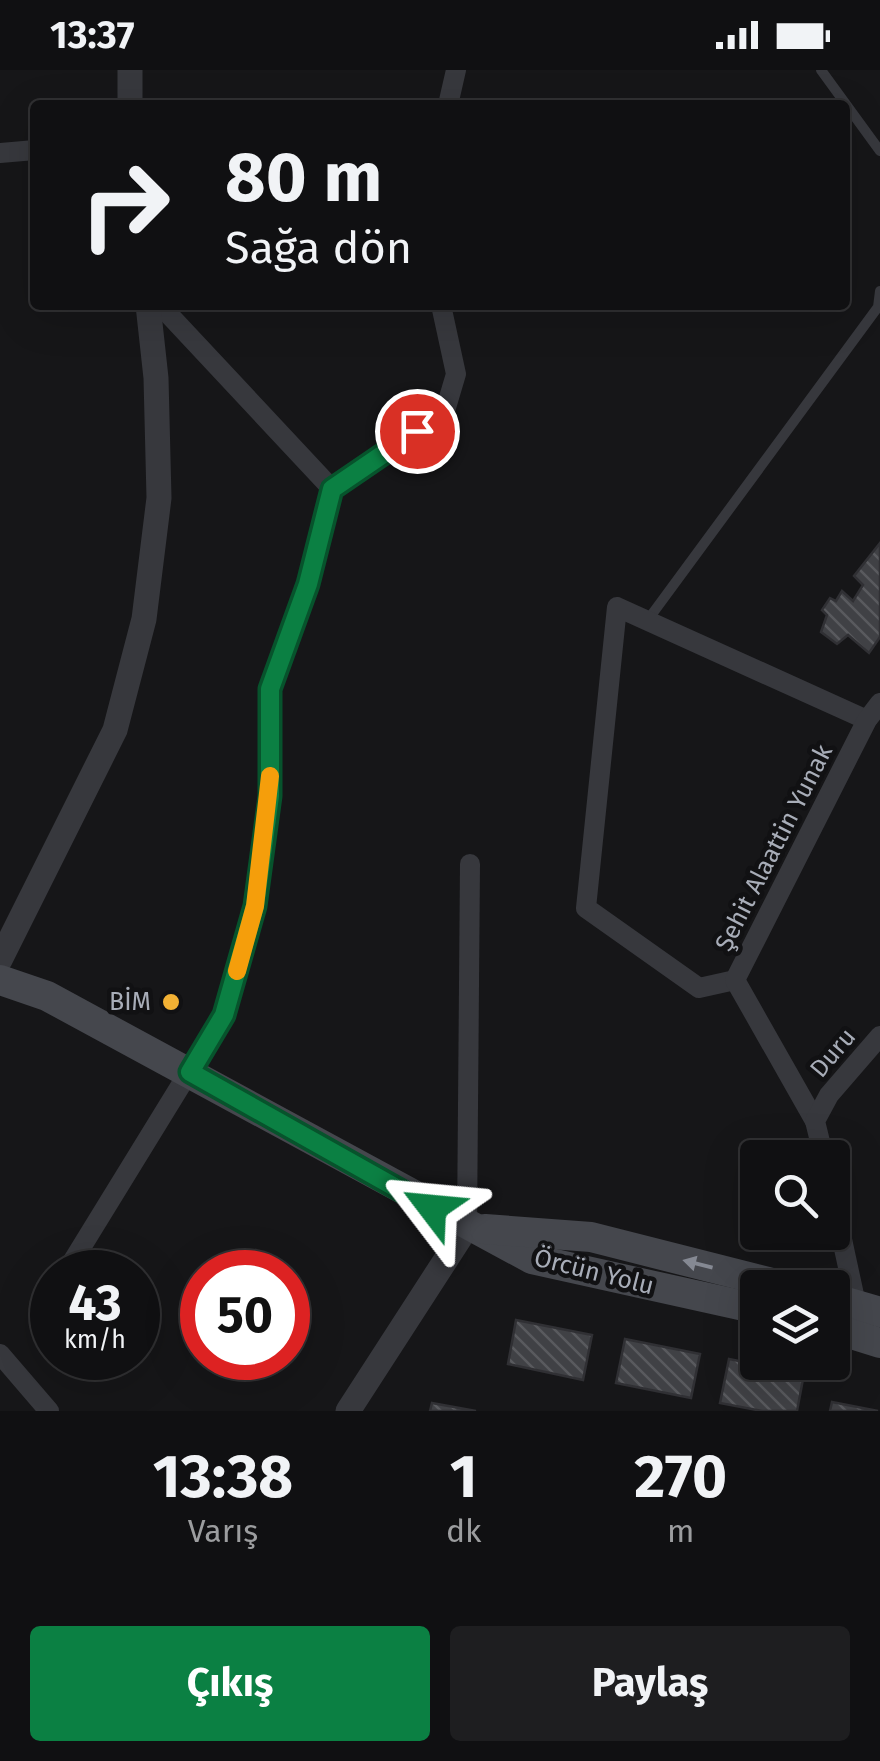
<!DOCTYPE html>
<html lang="tr">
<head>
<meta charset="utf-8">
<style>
  body { margin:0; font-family:"Fira Sans",sans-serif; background:#1e1e20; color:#f1f3f6; height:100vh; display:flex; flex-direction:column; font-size:38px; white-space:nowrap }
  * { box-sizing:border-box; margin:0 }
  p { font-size:32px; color:#9c9d9f }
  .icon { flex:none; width:55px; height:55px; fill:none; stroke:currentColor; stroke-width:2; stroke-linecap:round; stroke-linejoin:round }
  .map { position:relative; height:1341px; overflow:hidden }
  .panel { display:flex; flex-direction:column; background:#101012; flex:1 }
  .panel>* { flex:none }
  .guide { position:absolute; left:30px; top:30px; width:820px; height:210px; border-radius:10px; box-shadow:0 10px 40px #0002,0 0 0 2px #303032; background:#101012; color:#f1f3f6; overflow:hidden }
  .tools { position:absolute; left:740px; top:1070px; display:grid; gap:20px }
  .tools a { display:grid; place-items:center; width:110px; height:110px; border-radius:10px; background:#101012; box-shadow:0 10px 40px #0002,0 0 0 2px #303032; font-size:50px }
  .speed { position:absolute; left:30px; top:1180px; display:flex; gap:20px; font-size:50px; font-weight:700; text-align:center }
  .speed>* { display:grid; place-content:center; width:130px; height:130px; border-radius:50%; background:#101012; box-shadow:0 10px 40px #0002,0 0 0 2px #303032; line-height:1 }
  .speed small { font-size:25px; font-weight:400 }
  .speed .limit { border:15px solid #d22; background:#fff; color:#111 }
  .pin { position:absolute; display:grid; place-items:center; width:85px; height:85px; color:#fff; margin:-42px; border:5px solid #fff; border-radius:50%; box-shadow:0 2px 10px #0007 }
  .me { position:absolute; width:110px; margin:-55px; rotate:299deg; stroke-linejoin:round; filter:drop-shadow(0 0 8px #0008) }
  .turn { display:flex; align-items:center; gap:35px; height:210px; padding:0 30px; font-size:45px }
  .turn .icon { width:130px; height:130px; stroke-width:2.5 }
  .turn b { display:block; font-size:70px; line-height:85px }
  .eta { display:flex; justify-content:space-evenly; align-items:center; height:170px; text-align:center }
  .eta b { font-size:60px; font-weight:700; line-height:70px }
  .button { display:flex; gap:20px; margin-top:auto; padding:20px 30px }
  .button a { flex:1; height:115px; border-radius:10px; background:#0b8043; color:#fff; font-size:40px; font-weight:700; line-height:115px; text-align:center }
  .button a+a { background:#1e1e20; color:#f1f3f6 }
  .status { display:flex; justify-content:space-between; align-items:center; height:70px; padding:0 50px; background:#101012; direction:ltr }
  .status svg { height:28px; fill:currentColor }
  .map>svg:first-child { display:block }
  .building { fill:url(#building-back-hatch); stroke:#303034; stroke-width:2.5 }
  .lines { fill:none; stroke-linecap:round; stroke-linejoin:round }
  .service { stroke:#37383d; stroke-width:10 }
  .minor { stroke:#37383d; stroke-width:20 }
  .tertiary { stroke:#37383d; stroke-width:25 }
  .secondary { stroke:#45474d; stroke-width:30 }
  .oneway { fill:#858993 }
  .route-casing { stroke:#07532c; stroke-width:25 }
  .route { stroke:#0b8043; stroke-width:18 }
  .slow { stroke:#f59e0b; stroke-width:18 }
  .poi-dot { fill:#f2b134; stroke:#111113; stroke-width:4 }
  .labels { text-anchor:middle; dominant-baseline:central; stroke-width:9; stroke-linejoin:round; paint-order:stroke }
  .street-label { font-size:25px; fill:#a8adb8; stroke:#111113 }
  .poi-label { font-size:25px; fill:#a8adb8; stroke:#111113; text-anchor:end }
</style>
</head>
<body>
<div class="status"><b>13:37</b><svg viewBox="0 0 49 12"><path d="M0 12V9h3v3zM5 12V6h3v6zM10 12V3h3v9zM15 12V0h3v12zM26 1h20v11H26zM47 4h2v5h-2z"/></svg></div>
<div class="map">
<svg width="880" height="1341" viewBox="0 0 880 1341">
  <defs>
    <pattern id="building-back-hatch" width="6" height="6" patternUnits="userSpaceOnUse" patternTransform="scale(2.5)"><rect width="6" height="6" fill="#404145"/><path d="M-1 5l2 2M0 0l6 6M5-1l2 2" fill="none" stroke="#595a5e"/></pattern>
  </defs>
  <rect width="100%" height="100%" fill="#161618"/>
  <g class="building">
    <path d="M880,473V567L869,583L848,565L837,574L821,562L827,545L822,540L830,528L836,531L842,521L853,531L863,515L854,506Z"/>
    <path d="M516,1250L592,1265L583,1310L508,1294Z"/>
    <path d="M625,1269L700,1284L691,1328L616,1313Z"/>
    <path d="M729,1289L804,1304L797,1341H762L720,1333Z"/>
    <path d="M832,1332L878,1341H830Z"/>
    <path d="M432,1333L476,1341H430Z"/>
  </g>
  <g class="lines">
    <g class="service">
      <path d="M821,0L880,81"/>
      <path d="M647,551L878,237L880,221"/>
    </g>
    <g class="minor">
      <path d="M448,35L456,0"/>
      <path d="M0,83L35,80"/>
      <path d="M160,235L332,419"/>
      <path d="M735,910L699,918L586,838L617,537L867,650"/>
      <path d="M815,1051L735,910L867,650L880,633"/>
      <path d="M824,1088L815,1051L829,1025L880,966"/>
      <path d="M832,1123L856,1234"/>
      <path d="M467,1157L470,794"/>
      <path d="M66,1202L224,945L255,836L271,726L270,619L308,514L332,419L445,341L456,304L441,235"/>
      <path d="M40,1245L52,1225"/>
      <path d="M0,1284L49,1341"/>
    </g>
    <g class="tertiary">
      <path d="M130,35V0"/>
      <path d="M0,890L115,660L144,549L159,428L156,308L148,235"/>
      <path d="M348,1341L467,1157"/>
    </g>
    <g class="secondary">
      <path d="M0,910L47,926L532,1189L758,1239"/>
      <path d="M485,1159L591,1167L792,1218"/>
      <path d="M832,1228L880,1242"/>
      <path d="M832,1258L880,1273"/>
    </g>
  </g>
  <defs><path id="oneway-solid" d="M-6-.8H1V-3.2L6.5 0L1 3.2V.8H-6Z" transform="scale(2.5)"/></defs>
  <use class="oneway" href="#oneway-solid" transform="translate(698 1194) rotate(-166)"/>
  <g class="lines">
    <defs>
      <path id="route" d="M417,361L332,419L308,514L270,619V726L255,836L224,945L190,1002L432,1138"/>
    </defs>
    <use href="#route" class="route-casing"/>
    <use href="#route" class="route"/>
    <path class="slow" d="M237,901L255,836L270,706"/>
  </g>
  <circle class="poi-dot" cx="171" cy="932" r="10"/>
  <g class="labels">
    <g class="street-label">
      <text transform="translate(774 778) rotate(-63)">Şehit Alaattin Yunak</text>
      <text transform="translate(833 983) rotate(-50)">Duru</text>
      <text transform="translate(594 1202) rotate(14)">Örcün Yolu</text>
    </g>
    <g class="poi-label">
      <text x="151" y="932">BİM</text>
    </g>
  </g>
</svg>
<div class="tools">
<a><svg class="icon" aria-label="search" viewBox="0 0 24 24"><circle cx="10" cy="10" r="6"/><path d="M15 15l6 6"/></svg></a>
<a><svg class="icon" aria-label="layers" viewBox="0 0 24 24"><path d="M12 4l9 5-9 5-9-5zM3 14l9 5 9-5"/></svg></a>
</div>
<div class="speed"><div>43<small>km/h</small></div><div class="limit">50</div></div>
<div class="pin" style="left:417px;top:361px;background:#d93025"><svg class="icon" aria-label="arrive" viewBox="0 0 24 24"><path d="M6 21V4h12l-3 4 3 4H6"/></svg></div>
<svg class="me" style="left:432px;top:1138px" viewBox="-20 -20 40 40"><path d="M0-17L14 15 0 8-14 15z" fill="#0b8043" stroke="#fff" stroke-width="4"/></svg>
<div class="guide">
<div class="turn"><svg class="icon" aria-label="right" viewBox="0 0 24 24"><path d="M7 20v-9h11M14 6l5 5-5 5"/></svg><div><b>80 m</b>Sağa dön</div></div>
</div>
</div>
<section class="panel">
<div class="eta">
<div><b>13:38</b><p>Varış</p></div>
<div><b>1</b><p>dk</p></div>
<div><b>270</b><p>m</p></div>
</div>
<div class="button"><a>Çıkış</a><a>Paylaş</a></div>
</section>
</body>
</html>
